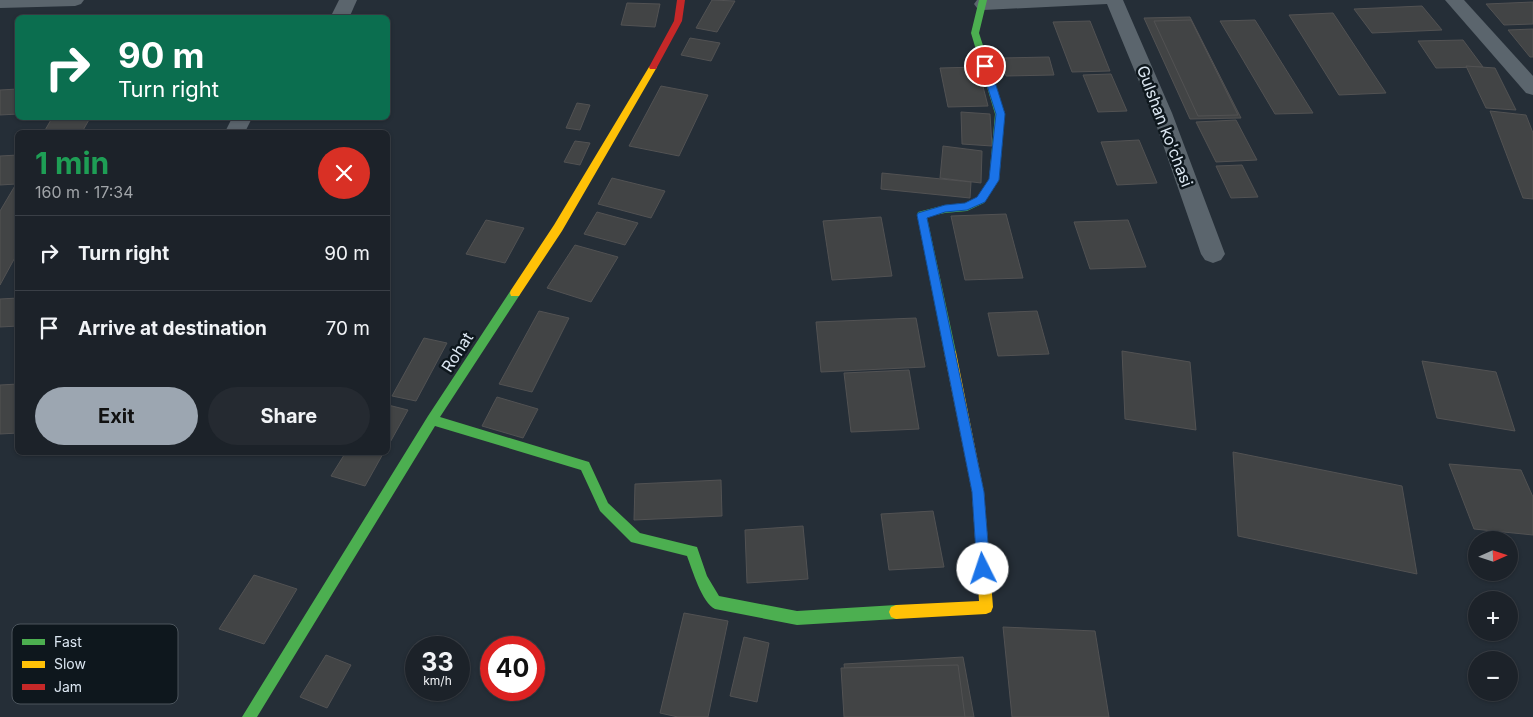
<!DOCTYPE html>
<html lang="en">
<head>
<meta charset="utf-8">
<style>
  body { margin:0; font-family:Inter,sans-serif; background:#252a31; color:#f1f3f6; height:100vh; display:flex; flex-direction:column; font-size:19px; white-space:nowrap }
  * { box-sizing:border-box; margin:0 }
  p { font-size:16px; color:#a0a4a8 }
  .icon { flex:none; width:28px; height:28px; fill:none; stroke:currentColor; stroke-width:2; stroke-linecap:round; stroke-linejoin:round }
  .map { position:relative; flex:1; overflow:hidden }
  .drawer { position:absolute; left:15px; top:130px; width:375px; height:325px; display:flex; flex-direction:column; background:#1c2229; border-radius:8px; box-shadow:0 1px 4px #0004,0 0 0 1px #3a3f46 }
  .drawer>* { flex:none }
  .banner { position:absolute; left:15px; top:15px; width:375px; height:105px; border-radius:8px; box-shadow:0 1px 4px #0004,0 0 0 1px #3a3f46; background:#0b6e4f; color:#fff; overflow:hidden }
  .needle { width:32px; rotate:87deg }
  .controls { position:absolute; left:1468px; top:531px; display:grid; gap:10px }
  .controls a { display:grid; place-items:center; width:50px; height:50px; border-radius:50%; background:#1c2229; box-shadow:0 1px 4px #0004,0 0 0 1px #3a3f46; font-size:25px }
  .speed { position:absolute; left:405px; top:636px; display:flex; gap:10px; font-size:25px; font-weight:700; text-align:center }
  .speed>* { display:grid; place-content:center; width:65px; height:65px; border-radius:50%; background:#1c2229; box-shadow:0 1px 4px #0004,0 0 0 1px #3a3f46; line-height:1 }
  .speed small { font-size:12px; font-weight:400 }
  .speed .limit { border:8px solid #d22; background:#fff; color:#111 }
  .pin { position:absolute; display:grid; place-items:center; width:42px; height:42px; color:#fff; margin:-21px; border:2px solid #fff; border-radius:50%; box-shadow:0 1px 5px #0007 }
  .me { position:absolute; width:55px; margin:-28px; rotate:356deg; stroke-linejoin:round; filter:drop-shadow(0 0 4px #0008) }
  .turn { display:flex; align-items:center; gap:18px; height:105px; padding:0 20px; font-size:22px }
  .turn .icon { width:65px; height:65px; stroke-width:2.5 }
  .turn b { display:block; font-size:35px; line-height:42px }
  .round { display:grid; place-items:center; flex:none; width:52px; height:52px; border-radius:26px; background:#252a31 }
  .head { display:flex; align-items:center; justify-content:space-between; height:85px; padding:0 20px }
  h1 { font-size:30px; font-weight:700; line-height:38px; color:#1e9e55 }
  .cta { display:flex; gap:10px; margin-top:auto; padding:10px 20px }
  .cta a { flex:1; height:58px; border-radius:30px; background:#9ca6b1; color:#111; font-size:20px; font-weight:700; line-height:58px; text-align:center }
  .cta a+a { background:#252a31; color:#f1f3f6 }
  ul { padding:0; list-style:none }
  li { display:flex; align-items:center; gap:15px; height:75px; padding:0 20px; border-top:1px solid #3a3f46 }
  li div { flex:1 }
  li b { display:block; font-size:19px }
  li em { font-style:normal }
  .map>svg:first-child { display:block }
  .building { fill:#424445; stroke:#525253 }
  .lines { fill:none; stroke-linecap:round; stroke-linejoin:round }
  .street { fill:#5b656d; fill-rule:evenodd }
  .fast { fill:#4caf50; fill-rule:evenodd }
  .slow { fill:#ffc107; fill-rule:evenodd }
  .jam { fill:#c62828; fill-rule:evenodd }
  .route { fill:#1a73e8; stroke:#114b97 }
  .labels { text-anchor:middle; dominant-baseline:central; stroke-width:5; stroke-linejoin:round; paint-order:stroke }
  .street-label { font-size:16px; fill:#dce7f2; stroke:#0e171d }
  .key { fill:#0e171d; stroke:#4c555d; stroke-width:1 }
  .key-label { font-size:14px; fill:#dce7f2 }
</style>
</head>
<body>
<div class="map">
<svg width="1533" height="717" viewBox="0 0 1533 717">
  <rect width="100%" height="100%" fill="#252e37"/>
  <g class="building">
    <path d="M712,0L735,1L717,32L696,28Z"/>
    <path d="M1533,2V24L1504,25L1486,4Z"/>
    <path d="M627,3L660,4L655,27L621,25Z"/>
    <path d="M1422,6L1442,30L1372,33L1354,9Z"/>
    <path d="M1333,13L1386,93L1339,95L1289,15Z"/>
    <path d="M1190,17L1241,118L1190,119L1144,18Z"/>
    <path d="M1191,20L1238,115L1198,116L1154,21Z"/>
    <path d="M1255,20L1313,113L1275,114L1220,21Z"/>
    <path d="M1090,21L1110,71L1072,72L1053,22Z"/>
    <path d="M1533,29V57H1530L1508,30Z"/>
    <path d="M690,38L720,43L711,61L681,55Z"/>
    <path d="M1463,40L1483,67L1436,68L1418,41Z"/>
    <path d="M1049,57L1054,75L1006,76L1001,58Z"/>
    <path d="M1466,66L1495,68L1516,110L1486,108Z"/>
    <path d="M978,67L988,106L948,107L940,68Z"/>
    <path d="M1111,74L1127,111L1098,112L1083,75Z"/>
    <path d="M661,86L708,95L679,156L629,146Z"/>
    <path d="M18,89V114L0,115V90Z"/>
    <path d="M577,103L590,105L580,130L566,128Z"/>
    <path d="M1490,111L1526,115L1533,133V199L1523,198Z"/>
    <path d="M961,112L990,114L992,146L962,144Z"/>
    <path d="M52,118H90L82,132H44Z"/>
    <path d="M1236,120L1257,160L1216,162L1196,122Z"/>
    <path d="M1139,140L1157,183L1117,185L1101,142Z"/>
    <path d="M575,141L590,143L580,165L564,162Z"/>
    <path d="M943,146L982,151L981,183L940,178Z"/>
    <path d="M18,155V252L0,285V211L16,184L0,185V156Z"/>
    <path d="M1242,165L1258,197L1231,198L1216,166Z"/>
    <path d="M882,173L971,182L970,198L881,189Z"/>
    <path d="M612,178L665,191L651,218L598,204Z"/>
    <path d="M597,212L638,223L625,245L584,234Z"/>
    <path d="M1006,214L1023,278L965,280L951,216Z"/>
    <path d="M881,217L892,276L832,280L823,221Z"/>
    <path d="M486,220L524,228L505,263L466,254Z"/>
    <path d="M1128,220L1146,267L1090,269L1074,222Z"/>
    <path d="M575,245L618,257L591,302L547,288Z"/>
    <path d="M18,298V326L0,327V299Z"/>
    <path d="M539,311L569,318L532,392L499,384Z"/>
    <path d="M1037,311L1049,354L998,356L988,313Z"/>
    <path d="M916,318L925,367L821,372L816,322Z"/>
    <path d="M424,338L447,343L416,401L392,396Z"/>
    <path d="M1122,351L1190,362L1196,430L1125,419Z"/>
    <path d="M1422,361L1496,372L1515,431L1437,418Z"/>
    <path d="M909,370L919,429L851,432L844,373Z"/>
    <path d="M18,384V433L0,434V385Z"/>
    <path d="M497,397L538,409L523,438L482,426Z"/>
    <path d="M388,405L408,410L388,446Z"/>
    <path d="M346,452H384L365,486L331,476Z"/>
    <path d="M1233,452L1402,486L1417,574L1238,536Z"/>
    <path d="M1449,464L1521,470L1533,497V535L1474,529Z"/>
    <path d="M721,480L722,516L634,520L635,484Z"/>
    <path d="M933,511L944,567L889,570L881,514Z"/>
    <path d="M803,526L808,579L747,583L745,530Z"/>
    <path d="M254,575L297,589L264,644L219,629Z"/>
    <path d="M684,613L728,621L708,717H678L660,713Z"/>
    <path d="M1003,627L1095,631L1109,717H1012Z"/>
    <path d="M744,637L769,643L757,702L730,696Z"/>
    <path d="M326,655L351,665L327,708L300,697Z"/>
    <path d="M963,657L974,717H850L844,664Z"/>
    <path d="M958,665L965,717H844L841,668Z"/>
  </g>
  <g class="lines">
    <g class="street">
      <path d="M0,0H84L81,4L75,6L0,8Z"/>
      <path d="M339,0H357L349,18H330Z"/>
      <path d="M977,0H1123L1172,113L1225,254L1221,260L1213,263L1205,260L1201,254L1152,113L1107,4L983,10L977,8L974,4Z"/>
      <path d="M1445,0H1464L1533,76V95L1526,93Z"/>
      <path d="M232,118H252L245,132H225Z"/>
    </g>
    <g class="fast">
      <path d="M979,0H987L979,33L1005,114L999,180L984,203L967,211L945,213L927,217L956,352L954,355H946L944,352L917,215L918,212L945,205L965,203L978,197L989,180L995,114L971,33Z"/>
      <path d="M515,289L520,293L519,296L440,417L589,462L608,503L640,533L697,547L707,576L719,596L797,611L896,605L901,607L903,612L901,617L896,619L797,625L715,609C702,603 692,569 687,556L631,542L600,511L581,470L435,426L257,717H242L428,416L511,290Z"/>
    </g>
    <g class="slow">
      <path d="M653,64L657,67L562,231L519,296H511L510,293L511,290L554,225L649,67Z"/>
      <path d="M950,347L954,349L956,352L984,492L993,607L991,612L986,614L896,619L891,617L889,612L891,607L896,605L979,601L972,492L944,352L946,349Z"/>
    </g>
    <path class="jam" d="M677,0H685L682,21L656,69H650L649,67L674,21Z"/>
  </g>
  <path class="route" d="M985,63L990,66L1005,114L999,180L985,202L967,210L945,212L927,218L984,492L990,569L988,574L983,575L979,574L977,569L972,492L917,215L918,213L945,205L965,203L977,197L989,179L996,114L981,66Z"/>
  <g class="labels">
    <g class="street-label">
      <text transform="translate(1165 126) rotate(69)">Gulshan ko'chasi</text>
      <text transform="translate(457 352) rotate(-57)">Rohat</text>
    </g>
  </g>
  <rect x="12" y="624" width="166" height="80" rx="8" class="key"/>
  <rect x="22" y="639" width="23" height="6" fill="#4caf50"/>
  <rect x="22" y="661" width="23" height="7" fill="#ffc107"/>
  <rect x="22" y="684" width="23" height="6" fill="#c62828"/>
  <g class="key-label">
    <text x="54" y="647">Fast</text>
    <text x="54" y="669">Slow</text>
    <text x="54" y="692">Jam</text>
  </g>
</svg>
<div class="controls">
<a><svg class="needle" viewBox="-14 -14 28 28"><path d="M0-13l5 13h-10z" fill="#e53935"/><path d="M0 13l5-13h-10z" fill="#a0a4a8"/></svg></a>
<a>+</a>
<a>−</a>
</div>
<div class="speed"><div>33<small>km/h</small></div><div class="limit">40</div></div>
<div class="pin" style="left:985px;top:66px;background:#d93025"><svg class="icon" aria-label="arrive" viewBox="0 0 24 24"><path d="M6 21V4h12l-3 4 3 4H6"/></svg></div>
<svg class="me" style="left:983px;top:569px" viewBox="-20 -20 40 40"><circle r="19" fill="#fff"/><path d="M0-13L10 11 0 6-10 11z" fill="#1a73e8"/></svg>
<div class="banner">
<div class="turn"><svg class="icon" aria-label="right" viewBox="0 0 24 24"><path d="M7 20v-9h11M14 6l5 5-5 5"/></svg><div><b>90 m</b>Turn right</div></div>
</div>
<section class="drawer">
<div class="head"><div><h1>1 min</h1><p>160 m · 17:34</p></div><a class="round" style="background:#d93025;color:#fff"><svg class="icon" aria-label="close" viewBox="0 0 24 24"><path d="M6 6l12 12M18 6L6 18"/></svg></a></div>
<ul>
<li><svg class="icon" aria-label="right" viewBox="0 0 24 24"><path d="M7 20v-9h11M14 6l5 5-5 5"/></svg><div><b>Turn right</b></div><em>90 m</em></li>
<li><svg class="icon" aria-label="arrive" viewBox="0 0 24 24"><path d="M6 21V4h12l-3 4 3 4H6"/></svg><div><b>Arrive at destination</b></div><em>70 m</em></li>
</ul>
<div class="cta"><a>Exit</a><a>Share</a></div>
</section>
</div>
</body>
</html>
